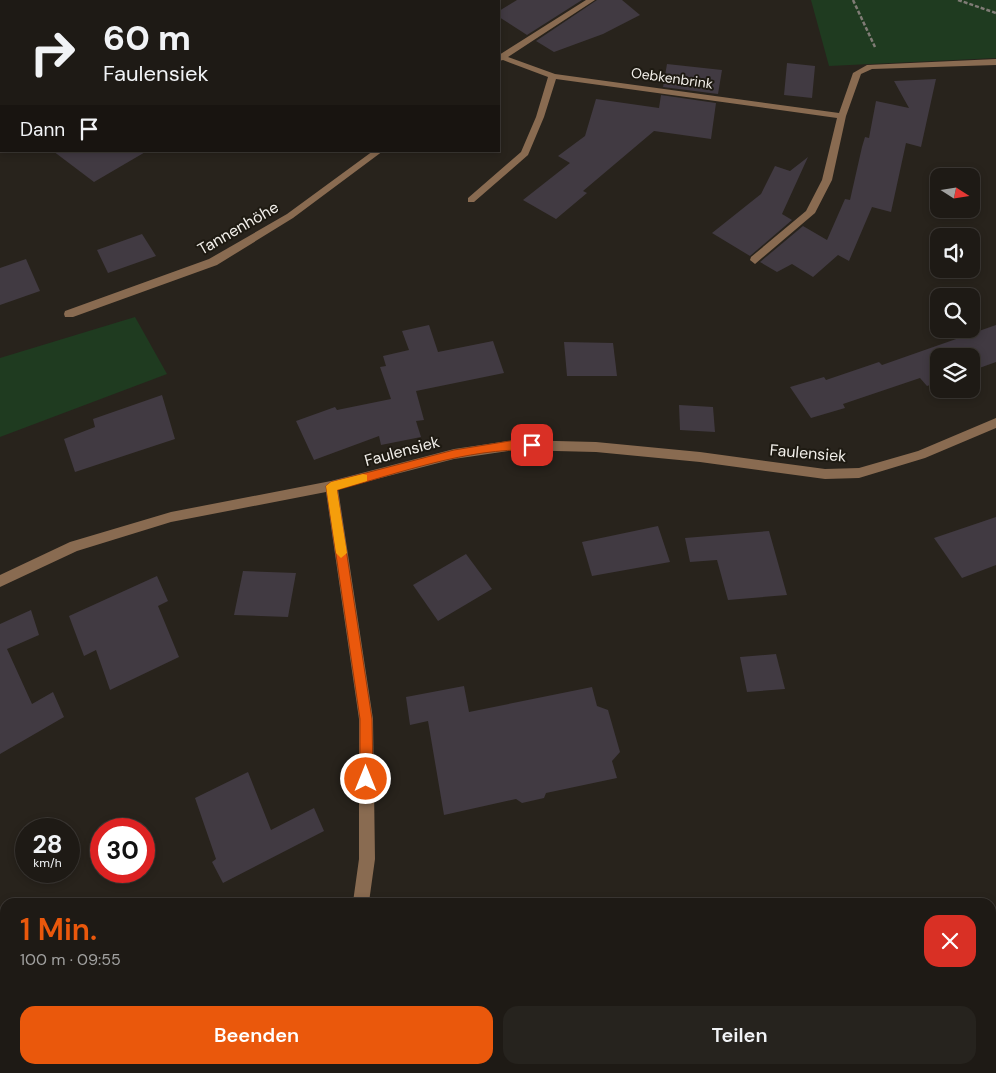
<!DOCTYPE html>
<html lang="de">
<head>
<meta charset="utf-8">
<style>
  body { margin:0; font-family:"DM Sans",sans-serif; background:#26231e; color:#f1f3f6; height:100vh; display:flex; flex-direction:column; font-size:19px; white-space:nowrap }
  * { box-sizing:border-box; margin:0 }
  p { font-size:16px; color:#a1a1a0 }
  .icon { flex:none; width:28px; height:28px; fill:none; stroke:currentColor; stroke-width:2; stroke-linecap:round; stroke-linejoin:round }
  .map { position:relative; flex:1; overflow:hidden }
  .details { position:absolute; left:0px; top:898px; width:996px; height:176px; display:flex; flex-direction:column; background:#1e1a15; border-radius:15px 15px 0 0; box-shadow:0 2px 8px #0003,0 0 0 1px #3c3834 }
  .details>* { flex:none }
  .hud { position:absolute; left:0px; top:0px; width:500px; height:152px; box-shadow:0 2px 8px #0003,0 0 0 1px #3c3834; background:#1e1a15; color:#f1f3f6; overflow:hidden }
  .needle { width:32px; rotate:102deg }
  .fabs { position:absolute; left:930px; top:168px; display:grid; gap:10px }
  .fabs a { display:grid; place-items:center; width:50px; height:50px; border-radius:10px; background:#1e1a15; box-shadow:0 2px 8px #0003,0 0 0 1px #3c3834; font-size:25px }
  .speed { position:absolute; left:15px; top:818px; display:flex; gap:10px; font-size:25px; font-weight:700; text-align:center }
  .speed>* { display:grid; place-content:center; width:65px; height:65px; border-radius:50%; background:#1e1a15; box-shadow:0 2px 8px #0003,0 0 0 1px #3c3834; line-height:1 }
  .speed small { font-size:12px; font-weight:400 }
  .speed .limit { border:8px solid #d22; background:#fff; color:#111 }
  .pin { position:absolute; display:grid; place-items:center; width:42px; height:42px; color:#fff; margin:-21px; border-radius:10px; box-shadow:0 2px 8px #0006 }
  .me { position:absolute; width:55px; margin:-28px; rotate:0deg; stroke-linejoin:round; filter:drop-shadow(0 0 4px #0008) }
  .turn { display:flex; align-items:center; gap:18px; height:105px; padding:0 20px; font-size:22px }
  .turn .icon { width:65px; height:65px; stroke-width:2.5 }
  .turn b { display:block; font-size:35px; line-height:42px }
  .then { display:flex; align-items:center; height:48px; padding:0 20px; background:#0003; gap:10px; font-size:19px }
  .round { display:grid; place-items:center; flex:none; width:52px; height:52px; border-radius:15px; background:#26231e }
  .headline { display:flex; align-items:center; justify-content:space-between; height:85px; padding:0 20px }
  h1 { font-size:30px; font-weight:600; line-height:38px; color:#ea580c }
  .action { display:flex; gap:10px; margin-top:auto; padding:10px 20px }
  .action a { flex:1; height:58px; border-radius:15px; background:#ea580c; color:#fff; font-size:20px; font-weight:600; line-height:58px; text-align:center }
  .action a+a { background:#26231e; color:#f1f3f6 }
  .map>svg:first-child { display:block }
  .green { fill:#1f3b20 }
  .building { fill:#413a42 }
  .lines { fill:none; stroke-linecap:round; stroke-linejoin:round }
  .path { stroke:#807c76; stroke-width:2.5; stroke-dasharray:4 2; stroke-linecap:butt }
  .minor { fill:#896b51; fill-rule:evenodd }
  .route { fill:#ea580c; stroke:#983908 }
  .slow { fill:#f59e0b }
  .labels { text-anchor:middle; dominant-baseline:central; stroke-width:4; stroke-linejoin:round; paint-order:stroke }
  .far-street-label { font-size:14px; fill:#f2efea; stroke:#1e1a12 }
  .street-label { font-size:16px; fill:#f2efea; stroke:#1e1a12 }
</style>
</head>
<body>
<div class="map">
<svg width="996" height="1073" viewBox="0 0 996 1073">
  <rect width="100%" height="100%" fill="#28231c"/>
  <g class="green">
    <path d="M0,0H158L1,1L0,145Z"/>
    <path d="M811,0H996V58L829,66Z"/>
    <path d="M135,317L167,374L0,437V358Z"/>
  </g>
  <g class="building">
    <path d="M517,0H582L527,35L499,17V11Z"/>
    <path d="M597,0H622L640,15L603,34L554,52L536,41Z"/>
    <path d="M787,63L815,66L812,98L784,95Z"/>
    <path d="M667,64L722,70L718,94L663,87Z"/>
    <path d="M936,79L921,147L906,143L891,212L872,207L849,261L838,255L813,277L792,264L777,272L760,262L803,226L827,240L845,199L850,200L862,147L865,137L869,138L876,101L909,108L894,81Z"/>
    <path d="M661,95L716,103L711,139L654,131L583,191L587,193L556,219L523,200L570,163L558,156L585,136L596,99L659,108Z"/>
    <path d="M53,151H147L94,182Z"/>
    <path d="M808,157L782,214L792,220L750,256L712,233L761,194L775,166L790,171Z"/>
    <path d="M142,234L156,256L108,273L97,250Z"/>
    <path d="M26,259L40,291L0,305V268Z"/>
    <path d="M429,325L438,352L493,341L504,373L416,391L424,420L416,421L421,437L381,445L379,436L314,460L296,421L335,407L337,410L391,399L380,367L386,366L383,356L409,350L402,331Z"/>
    <path d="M996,325V362L971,371V356H939V382L927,386L920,378L843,404L845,408L811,418L790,387L824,377L826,380L879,362L882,365Z"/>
    <path d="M564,342L613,343L617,376H567Z"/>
    <path d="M162,395L175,439L75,472L64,439L95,427L93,419Z"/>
    <path d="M679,405L713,407L715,432L680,430Z"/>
    <path d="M996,517V565L962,578L934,538Z"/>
    <path d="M658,526L670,562L592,576L582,542Z"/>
    <path d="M769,531L787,595L728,600L717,560L690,562L685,538Z"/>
    <path d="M466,554L492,589L438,621L413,585Z"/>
    <path d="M243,571L296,573L288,617L234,615Z"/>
    <path d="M157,576L168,601L158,606L179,657L110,690L96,650L84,656L69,616Z"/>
    <path d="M31,610L39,635L7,649L32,704L53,692L64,717L0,754V624Z"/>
    <path d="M776,654L785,689L747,692L740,657Z"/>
    <path d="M464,686L469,712L592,687L597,706L608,710L620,752L612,761L617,778L546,793L544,798L522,803L516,799L444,815L428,721L410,725L406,697Z"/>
    <path d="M248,772L271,830L314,808L324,831L223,883L212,862L216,859L195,798Z"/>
  </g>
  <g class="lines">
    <g class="path">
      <path d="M853,0L875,47"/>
      <path d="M958,0L996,13"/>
    </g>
    <g class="minor">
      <rect x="158" y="0" width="8" height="1"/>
      <path d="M586,0H595L508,57L555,74L839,113L853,73L867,65L996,59V65L872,69L861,74L846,116L832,180L815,213L755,264L750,260L751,257L806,211L822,180L837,118L556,79L544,117L528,155L474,202H468V198L521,152L536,117L548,77L503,60L499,61V55Z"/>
      <path d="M0,147L1,151L4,152L0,153Z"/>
      <path d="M373,151H383L293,218L217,265L73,317H65L64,314L65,311L209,259L287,214Z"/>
      <path d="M996,418V428L925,458L859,478L825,479L700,462L596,452L516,450L454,459L338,489L373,719L375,859L369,902H353L359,859V719L326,492L171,522L77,551L0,587V575L70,542L171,512L331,481L454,449L516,440L596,442L700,452L825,469L859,468L918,451Z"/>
      <path d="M996,1023V1041L991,1043V1025Z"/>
      <path d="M310,1069H327L326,1073H308Z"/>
      <path d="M938,1069H958L957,1073H936Z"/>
    </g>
  </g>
  <path class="route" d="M516,440L532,441L537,445L532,450C467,448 400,473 337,490L372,719L373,779L371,784L366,785L362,784L360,779V719L326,486L331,482L454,450Z"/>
  <path class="slow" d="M363,474L367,475V481L337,490L347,553L341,558L336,553L326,486L331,482Z"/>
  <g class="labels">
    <g class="far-street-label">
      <text transform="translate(672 78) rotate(8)">Oebkenbrink</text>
    </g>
    <g class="street-label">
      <text transform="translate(238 228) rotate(-30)">Tannenhöhe</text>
      <text transform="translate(402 451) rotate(-15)">Faulensiek</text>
      <text transform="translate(808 453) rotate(5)">Faulensiek</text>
    </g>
  </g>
</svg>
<div class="fabs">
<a><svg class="needle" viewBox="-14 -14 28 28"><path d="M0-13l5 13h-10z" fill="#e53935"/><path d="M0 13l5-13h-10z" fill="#a1a1a0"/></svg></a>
<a><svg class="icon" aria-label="sound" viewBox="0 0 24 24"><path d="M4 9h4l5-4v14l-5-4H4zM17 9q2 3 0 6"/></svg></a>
<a><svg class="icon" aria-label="search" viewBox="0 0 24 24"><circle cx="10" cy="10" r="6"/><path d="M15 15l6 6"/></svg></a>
<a><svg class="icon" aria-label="layers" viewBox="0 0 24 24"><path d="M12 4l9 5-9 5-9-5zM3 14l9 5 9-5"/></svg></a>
</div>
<div class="speed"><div>28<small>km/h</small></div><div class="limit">30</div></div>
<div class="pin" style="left:532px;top:445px;background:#d93025"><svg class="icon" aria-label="arrive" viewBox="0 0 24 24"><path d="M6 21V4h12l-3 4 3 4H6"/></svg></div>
<svg class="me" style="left:366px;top:779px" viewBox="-20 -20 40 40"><circle r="17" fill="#ea580c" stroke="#fff" stroke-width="3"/><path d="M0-11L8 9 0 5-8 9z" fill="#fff"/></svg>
<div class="hud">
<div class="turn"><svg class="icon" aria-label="right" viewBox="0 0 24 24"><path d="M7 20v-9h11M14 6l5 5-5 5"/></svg><div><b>60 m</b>Faulensiek</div></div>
<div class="then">Dann<svg class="icon" aria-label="arrive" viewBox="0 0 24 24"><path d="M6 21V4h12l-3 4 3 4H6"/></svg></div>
</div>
<section class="details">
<div class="headline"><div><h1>1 Min.</h1><p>100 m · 09:55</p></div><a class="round" style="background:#d93025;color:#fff"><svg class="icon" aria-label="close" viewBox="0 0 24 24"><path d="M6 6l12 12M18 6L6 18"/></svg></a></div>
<div class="action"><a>Beenden</a><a>Teilen</a></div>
</section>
</div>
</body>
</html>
